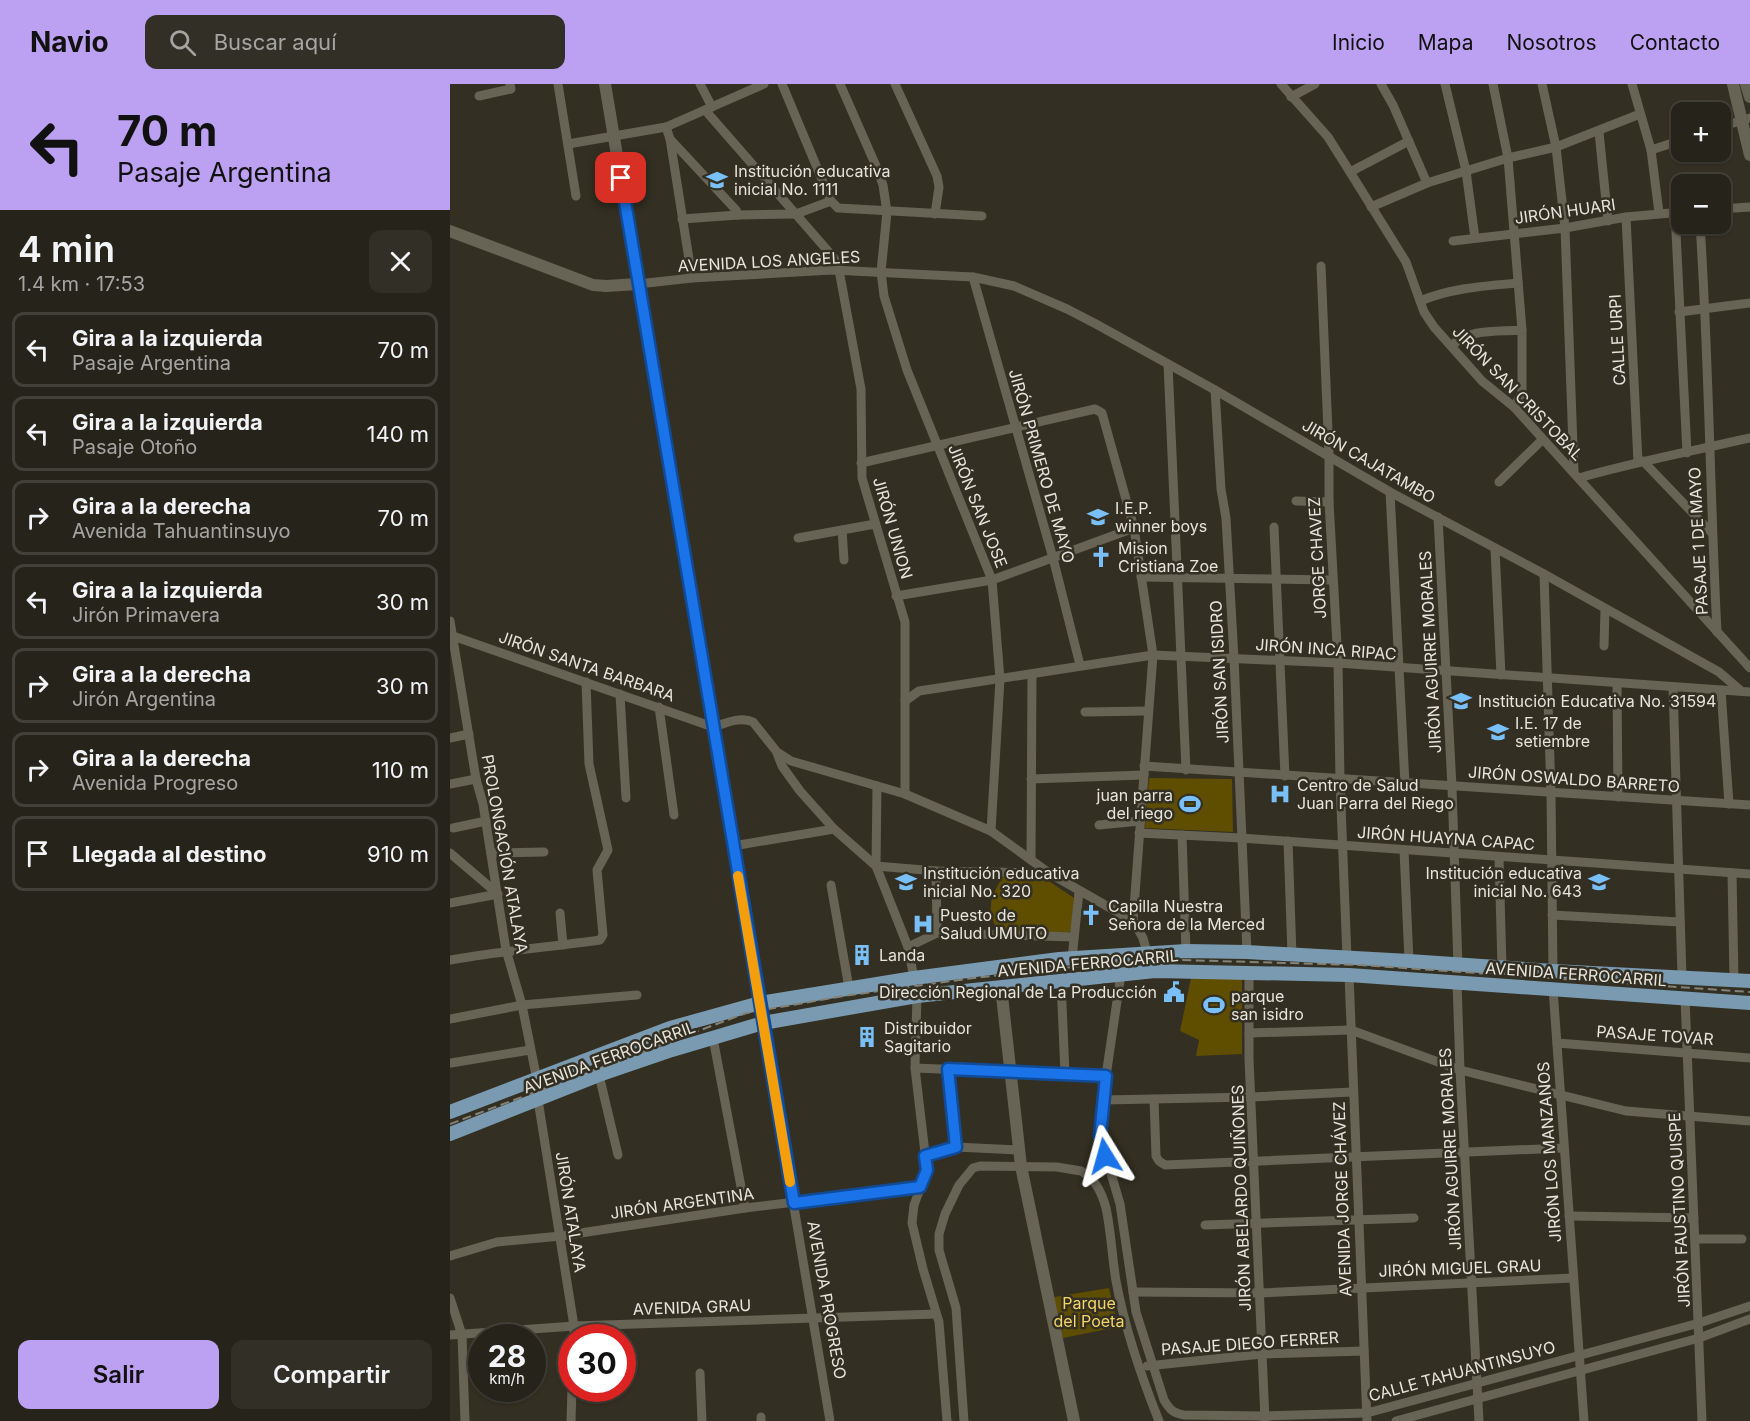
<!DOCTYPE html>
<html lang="es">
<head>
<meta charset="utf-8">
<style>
  body { margin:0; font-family:Inter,sans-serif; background:#322f27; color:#f1f3f6; height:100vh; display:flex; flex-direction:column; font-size:22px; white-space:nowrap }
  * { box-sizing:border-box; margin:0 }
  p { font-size:20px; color:#a4a4a2 }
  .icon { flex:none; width:33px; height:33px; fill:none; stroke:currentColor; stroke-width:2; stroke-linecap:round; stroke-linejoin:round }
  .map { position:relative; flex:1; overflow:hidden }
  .details { display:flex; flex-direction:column; background:#26231a; width:450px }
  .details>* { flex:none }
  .banner { background:#bca0f2; color:#111; overflow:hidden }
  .tools { position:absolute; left:1221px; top:18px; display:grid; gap:12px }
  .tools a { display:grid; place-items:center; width:60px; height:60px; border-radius:12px; background:#26231a; box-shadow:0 2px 4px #0004,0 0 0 2px #424039; font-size:30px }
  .speed { position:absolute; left:18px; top:1240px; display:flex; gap:12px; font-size:30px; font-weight:700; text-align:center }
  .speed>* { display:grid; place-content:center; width:78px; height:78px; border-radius:50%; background:#26231a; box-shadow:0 2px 4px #0004,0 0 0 2px #424039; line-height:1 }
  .speed small { font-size:15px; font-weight:400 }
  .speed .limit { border:9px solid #d22; background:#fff; color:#111 }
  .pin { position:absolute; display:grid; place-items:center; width:51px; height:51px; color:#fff; margin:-26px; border-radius:12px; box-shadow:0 3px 9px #0006 }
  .me { position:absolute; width:66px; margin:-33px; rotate:352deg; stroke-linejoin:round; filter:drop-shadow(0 0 4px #0008) }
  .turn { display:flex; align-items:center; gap:21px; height:126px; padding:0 18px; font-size:27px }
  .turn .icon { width:78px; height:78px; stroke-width:2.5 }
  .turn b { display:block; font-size:42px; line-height:51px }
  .round { display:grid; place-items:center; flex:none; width:63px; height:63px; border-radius:12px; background:#322f27 }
  .head { display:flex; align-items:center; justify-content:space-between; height:102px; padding:0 18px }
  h1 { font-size:36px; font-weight:600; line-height:45px }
  .cta { display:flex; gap:12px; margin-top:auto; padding:12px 18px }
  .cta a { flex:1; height:69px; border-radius:12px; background:#bca0f2; color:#111; font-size:24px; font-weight:600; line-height:69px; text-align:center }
  .cta a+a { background:#322f27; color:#f1f3f6 }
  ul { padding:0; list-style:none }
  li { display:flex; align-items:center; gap:18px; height:75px; margin:0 12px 9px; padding:0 6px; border:3px solid #424039; border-radius:12px }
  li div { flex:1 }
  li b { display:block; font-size:22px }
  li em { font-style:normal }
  header { display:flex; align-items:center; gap:36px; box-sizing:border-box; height:84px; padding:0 30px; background:#bca0f2; color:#111 }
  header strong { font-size:28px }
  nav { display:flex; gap:33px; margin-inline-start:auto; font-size:21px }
  .search { width:420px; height:54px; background:#322f27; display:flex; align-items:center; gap:15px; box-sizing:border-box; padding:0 21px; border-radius:12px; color:#a4a4a2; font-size:22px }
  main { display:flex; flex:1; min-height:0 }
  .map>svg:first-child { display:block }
  .green { fill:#5f4d00 }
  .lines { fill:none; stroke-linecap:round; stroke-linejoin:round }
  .street { stroke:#676355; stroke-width:9 }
  .secondary { stroke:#676355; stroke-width:12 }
  .primary { stroke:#7a9ab1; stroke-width:14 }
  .rail { stroke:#858278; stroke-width:2; stroke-dasharray:9 4.5; stroke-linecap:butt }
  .route-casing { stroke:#114b97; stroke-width:15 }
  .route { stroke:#1a73e8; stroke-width:10 }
  .slow { stroke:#f59e0b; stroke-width:10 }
  .labels { text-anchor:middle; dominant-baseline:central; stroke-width:5; stroke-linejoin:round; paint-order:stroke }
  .poi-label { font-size:16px; fill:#e6e4dc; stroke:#332f22; text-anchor:start }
  .street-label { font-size:16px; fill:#e6e4dc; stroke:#332f22 }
  .park-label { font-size:16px; fill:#f4d567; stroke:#332f22 }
</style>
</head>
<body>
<header>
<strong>Navio</strong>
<div class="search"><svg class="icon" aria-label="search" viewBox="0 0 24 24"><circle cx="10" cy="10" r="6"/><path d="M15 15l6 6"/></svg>Buscar aquí</div>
<nav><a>Inicio</a><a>Mapa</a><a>Nosotros</a><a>Contacto</a></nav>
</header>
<main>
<section class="details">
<div class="banner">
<div class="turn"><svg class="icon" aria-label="left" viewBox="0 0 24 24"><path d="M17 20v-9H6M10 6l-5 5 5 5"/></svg><div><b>70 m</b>Pasaje Argentina</div></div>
</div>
<div class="head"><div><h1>4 min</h1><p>1.4 km · 17:53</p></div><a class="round"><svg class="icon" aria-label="close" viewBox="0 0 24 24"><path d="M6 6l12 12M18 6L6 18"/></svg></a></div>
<ul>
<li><svg class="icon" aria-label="left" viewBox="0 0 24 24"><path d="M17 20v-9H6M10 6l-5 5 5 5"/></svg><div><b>Gira a la izquierda</b><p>Pasaje Argentina</p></div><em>70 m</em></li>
<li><svg class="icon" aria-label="left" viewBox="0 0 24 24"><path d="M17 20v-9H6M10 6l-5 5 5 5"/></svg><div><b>Gira a la izquierda</b><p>Pasaje Otoño</p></div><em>140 m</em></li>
<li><svg class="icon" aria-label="right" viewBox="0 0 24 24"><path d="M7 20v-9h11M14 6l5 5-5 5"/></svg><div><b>Gira a la derecha</b><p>Avenida Tahuantinsuyo</p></div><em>70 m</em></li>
<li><svg class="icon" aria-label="left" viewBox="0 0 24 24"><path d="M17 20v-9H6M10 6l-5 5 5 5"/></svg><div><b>Gira a la izquierda</b><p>Jirón Primavera</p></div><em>30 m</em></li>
<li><svg class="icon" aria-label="right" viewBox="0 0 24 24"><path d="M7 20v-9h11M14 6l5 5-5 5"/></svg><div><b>Gira a la derecha</b><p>Jirón Argentina</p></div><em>30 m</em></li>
<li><svg class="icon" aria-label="right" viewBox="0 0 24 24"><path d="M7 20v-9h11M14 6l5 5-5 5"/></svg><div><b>Gira a la derecha</b><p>Avenida Progreso</p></div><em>110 m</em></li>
<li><svg class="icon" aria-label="arrive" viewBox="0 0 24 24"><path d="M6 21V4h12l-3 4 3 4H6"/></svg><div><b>Llegada al destino</b></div><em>910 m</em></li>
</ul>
<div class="cta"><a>Salir</a><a>Compartir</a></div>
</section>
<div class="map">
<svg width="1300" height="1337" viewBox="0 0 1300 1337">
  <rect width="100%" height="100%" fill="#332f22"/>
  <g class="green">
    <path d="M699,694L782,695L783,748L695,744Z"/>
    <path d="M553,793L596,795L624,814L621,846L616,851L547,847C537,823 539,815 553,793Z"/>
    <path d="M741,894L792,895V970L746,972L749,956L730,947Z"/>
    <path d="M659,1204L668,1243L613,1254L604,1213Z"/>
  </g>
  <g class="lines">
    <g class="street">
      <path d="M108,0L126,112"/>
      <path d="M250,0L262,23"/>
      <path d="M332,0L381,117L388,124L532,132"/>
      <path d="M390,0L426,82L433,101L437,128L431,188L434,212L457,286L542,496L550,595L541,747"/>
      <path d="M445,0L487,92L489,103L485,130"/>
      <path d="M831,0L878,53L900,88L956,178L974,228L984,243L1032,297L1064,323L1300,584"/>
      <path d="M931,0L943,21L977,99"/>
      <path d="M995,0L1016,87L1025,154"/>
      <path d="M1043,0L1058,74L1072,246V308L1064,323"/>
      <path d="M1092,0L1106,63L1115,144L1124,389"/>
      <path d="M1182,0L1201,66L1209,129"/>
      <path d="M29,12L61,5L60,0"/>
      <path d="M841,13L865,0"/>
      <path d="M255,26L384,174L389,186L411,305L412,394L455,538V710"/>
      <path d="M216,43L220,55L242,194"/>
      <path d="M1270,43L1300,34"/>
      <path d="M1149,48L1158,137"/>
      <path d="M220,55L286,126L288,131"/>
      <path d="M118,60L216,43L314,0"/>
      <path d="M1201,66L1232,56"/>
      <path d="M900,88L959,57"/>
      <path d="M921,123L977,99L1058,74L1106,63L1190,30"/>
      <path d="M1270,125L1300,123"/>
      <path d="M1225,128L1237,369"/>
      <path d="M1176,133L1188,378"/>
      <path d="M232,135L288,131L346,130L381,117"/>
      <path d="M1250,140C1259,276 1260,412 1267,548"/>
      <path d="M1003,157L1115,144L1176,133L1232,128"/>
      <path d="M871,182L879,371V418L888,579L890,696L897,874"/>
      <path d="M523,193L603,474L630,581"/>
      <path d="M188,200L242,194L382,186L523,193L564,202L617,225L646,240L765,306L940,408L1094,490L1269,588L1291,607"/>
      <path d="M970,217C1002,204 1034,202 1068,199"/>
      <path d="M1229,228L1300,219"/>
      <path d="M1001,262C1021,244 1045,248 1072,246"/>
      <path d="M718,280L736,686"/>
      <path d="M765,306L771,405L776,434L784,574L797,868"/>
      <path d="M1193,377L1262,449"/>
      <path d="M411,379L645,325L652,329L684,444L703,571L683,837"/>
      <path d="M1129,394C1185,378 1243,367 1300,354"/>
      <path d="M1049,398L1092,356"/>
      <path d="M940,408L955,700"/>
      <path d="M846,417L879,418"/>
      <path d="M988,433L1002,703L1008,882"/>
      <path d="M824,443L835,692"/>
      <path d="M392,446L394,476"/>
      <path d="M348,454L425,440"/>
      <path d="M1045,465L1051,591"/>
      <path d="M1094,490L1101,709L1103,887"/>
      <path d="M691,493L882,496"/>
      <path d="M446,512L542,496L684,444"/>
      <path d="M0,537L26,695L33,720L56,866L72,921L89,1006L88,1016L124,1242V1254"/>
      <path d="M0,551L263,643C276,639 291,632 303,638L327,668L341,677L455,710L541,747L599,789L683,837L693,854L697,869"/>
      <path d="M1154,562L1155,525"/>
      <path d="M1167,599L1168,713"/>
      <path d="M1223,603L1232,893"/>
      <path d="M1271,606L1279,720"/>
      <path d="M170,610L176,714"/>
      <path d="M455,617L469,607L703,571L888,579L1300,608"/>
      <path d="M209,623L224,731"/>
      <path d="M635,628L698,627"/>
      <path d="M0,654L19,650"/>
      <path d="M327,669L332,682L350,707L384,745L426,782L458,863L464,894"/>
      <path d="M694,682L1300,721"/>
      <path d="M581,695L694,691"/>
      <path d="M0,700L26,695"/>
      <path d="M427,702L426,782L486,787L598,789"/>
      <path d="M649,741L690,737"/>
      <path d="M3,744L36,737"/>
      <path d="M689,749L791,754L1300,790"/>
      <path d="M732,751L736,867"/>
      <path d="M838,757L842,871"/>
      <path d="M283,762L384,745"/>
      <path d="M954,766L959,877"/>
      <path d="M0,769L48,810"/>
      <path d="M41,769L94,768"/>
      <path d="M1049,773L1052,884"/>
      <path d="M581,776L582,590"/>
      <path d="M486,787L487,849"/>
      <path d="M1282,789L1284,896"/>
      <path d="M381,801L399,904"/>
      <path d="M0,819L48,810"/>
      <path d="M110,829L113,861"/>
      <path d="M1102,831L1230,838"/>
      <path d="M458,863L487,849L624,853"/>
      <path d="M622,874L629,808"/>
      <path d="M0,876C50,867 100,863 150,856L153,851L147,786L158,766L139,680L136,598"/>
      <path d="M799,889V975L815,1336"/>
      <path d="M671,890L656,992L650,1052L670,1120L686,1228L714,1316C720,1326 723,1329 734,1331L815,1332L917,1329L1249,1239L1300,1222"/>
      <path d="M899,891L917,1337"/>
      <path d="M611,897L615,990"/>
      <path d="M1007,899L1010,986L1029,1337"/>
      <path d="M1103,905L1134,1337"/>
      <path d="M467,912L465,984L477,1086L464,1121L462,1139L473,1185L489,1238L497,1337"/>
      <path d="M1235,914L1252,1337"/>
      <path d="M0,935L72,921L187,911"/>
      <path d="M313,939L380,1337"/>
      <path d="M799,949L901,946L1010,986L1176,1027L1300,1037"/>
      <path d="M263,954L295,1124"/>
      <path d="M1107,959L1300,974"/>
      <path d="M1,979L80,966"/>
      <path d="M465,984L656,992"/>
      <path d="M498,985L506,1063"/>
      <path d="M149,991L168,1071"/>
      <path d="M704,1015L706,1072L709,1077L715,1081L1114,1064"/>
      <path d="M653,1016L802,1013L902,1008"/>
      <path d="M475,1072L506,1063L569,1066"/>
      <path d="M1119,1132L1244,1134"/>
      <path d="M755,1141L964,1134"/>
      <path d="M1245,1155H1292"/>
      <path d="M0,1172L47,1158L111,1152L295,1124L470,1103"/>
      <path d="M683,1208L810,1209L1123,1194"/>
      <path d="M0,1214L12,1251L15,1337"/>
      <path d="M0,1251L124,1242L486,1230"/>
      <path d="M697,1282L812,1270L914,1267"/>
      <path d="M250,1289L252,1337"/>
      <path d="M121,1337L122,1305"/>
      <path d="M311,1337V1333"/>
      <path d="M514,1337L506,1224L489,1166V1150L495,1130L509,1101L523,1084L530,1082L607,1083L631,1087C645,1094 652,1109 656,1124C661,1147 662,1173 666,1197C675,1245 691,1292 709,1337"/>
      <path d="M946,1337L1249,1254L1300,1235"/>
    </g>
    <g class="secondary">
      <path d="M155,0L313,939"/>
      <path d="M1283,0L1300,71"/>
      <path d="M1296,0L1300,13"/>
      <path d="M0,147L143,201L156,202L188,200"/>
      <path d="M551,903L571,1082L624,1337"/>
    </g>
    <g class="primary">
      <path d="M0,1028L220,944L310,919L464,894L609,875L736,867L797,868L959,877L1103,887L1300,897"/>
      <path d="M0,1050L149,991L222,966L313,939L467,912L705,887L899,891L1300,919"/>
    </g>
    <path class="rail" d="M0,1040L296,929L394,912L516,895L667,878L729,876L911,881L1300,908"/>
  </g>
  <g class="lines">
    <defs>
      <path id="route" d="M171,94L344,1119L470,1103L477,1086L475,1072L506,1063L498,985L656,992L650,1052L655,1072"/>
    </defs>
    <use href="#route" class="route-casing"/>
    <use href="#route" class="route"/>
    <path class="slow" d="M288,792L340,1098"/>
  </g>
  <defs>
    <symbol id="school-bare" viewBox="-9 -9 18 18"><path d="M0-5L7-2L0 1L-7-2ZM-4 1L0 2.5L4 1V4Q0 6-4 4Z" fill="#79bff8" stroke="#332f22" stroke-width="2.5" paint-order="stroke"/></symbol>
    <symbol id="church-bare" viewBox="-9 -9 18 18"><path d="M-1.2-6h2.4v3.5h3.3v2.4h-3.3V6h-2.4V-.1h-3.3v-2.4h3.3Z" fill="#79bff8" stroke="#332f22" stroke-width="2.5" paint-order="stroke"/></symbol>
    <symbol id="hospital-bare" viewBox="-9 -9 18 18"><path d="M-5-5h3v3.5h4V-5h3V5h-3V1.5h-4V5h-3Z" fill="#79bff8" stroke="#332f22" stroke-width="2.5" paint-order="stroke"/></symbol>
    <symbol id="stadium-bare" viewBox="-9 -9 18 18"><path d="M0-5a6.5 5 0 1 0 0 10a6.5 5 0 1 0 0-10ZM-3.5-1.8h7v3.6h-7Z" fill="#79bff8" stroke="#332f22" stroke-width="2.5" paint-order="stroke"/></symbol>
    <symbol id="building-bare" viewBox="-9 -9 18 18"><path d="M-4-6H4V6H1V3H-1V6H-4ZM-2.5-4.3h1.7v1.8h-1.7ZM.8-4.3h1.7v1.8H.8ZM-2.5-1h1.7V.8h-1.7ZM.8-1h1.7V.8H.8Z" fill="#79bff8" stroke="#332f22" stroke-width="2.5" paint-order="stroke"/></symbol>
    <symbol id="civic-bare" viewBox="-9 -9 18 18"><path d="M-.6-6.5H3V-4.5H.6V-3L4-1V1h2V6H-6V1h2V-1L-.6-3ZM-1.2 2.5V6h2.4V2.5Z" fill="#79bff8" stroke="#332f22" stroke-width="2.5" paint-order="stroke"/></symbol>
  </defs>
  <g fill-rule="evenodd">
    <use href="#school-bare" x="252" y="81" width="30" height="30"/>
    <use href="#school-bare" x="633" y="418" width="30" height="30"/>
    <use href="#church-bare" x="636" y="458" width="30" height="30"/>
    <use href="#school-bare" x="996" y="602" width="30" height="30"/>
    <use href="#school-bare" x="1033" y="633" width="30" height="30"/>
    <use href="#hospital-bare" x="815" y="695" width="30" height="30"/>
    <use href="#stadium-bare" x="725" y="705" width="30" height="30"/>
    <use href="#school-bare" x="441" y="783" width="30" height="30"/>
    <use href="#school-bare" x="1134" y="783" width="30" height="30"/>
    <use href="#church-bare" x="626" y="816" width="30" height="30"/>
    <use href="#hospital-bare" x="458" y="825" width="30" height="30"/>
    <use href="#building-bare" x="397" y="856" width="30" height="30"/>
    <use href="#civic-bare" x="709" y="893" width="30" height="30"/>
    <use href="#stadium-bare" x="749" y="906" width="30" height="30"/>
    <use href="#building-bare" x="402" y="938" width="30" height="30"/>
  </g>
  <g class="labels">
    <g class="poi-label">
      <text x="284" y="87">Institución educativa<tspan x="284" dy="18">inicial No. 1111</tspan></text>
      <text x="665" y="424">I.E.P.<tspan x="665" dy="18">winner boys</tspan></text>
      <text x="668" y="464">Mision<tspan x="668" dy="18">Cristiana Zoe</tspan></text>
      <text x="1028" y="617">Institución Educativa No. 31594</text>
      <text x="1065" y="639">I.E. 17 de<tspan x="1065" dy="18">setiembre</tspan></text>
      <text x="847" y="701">Centro de Salud<tspan x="847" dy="18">Juan Parra del Riego</tspan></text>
      <text x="723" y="711" text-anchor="end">juan parra<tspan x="723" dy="18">del riego</tspan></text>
      <text x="473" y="789">Institución educativa<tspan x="473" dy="18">inicial No. 320</tspan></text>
      <text x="1132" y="789" text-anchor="end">Institución educativa<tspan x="1132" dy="18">inicial No. 643</tspan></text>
      <text x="658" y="822">Capilla Nuestra<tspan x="658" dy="18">Señora de la Merced</tspan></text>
      <text x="490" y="831">Puesto de<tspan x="490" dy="18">Salud UMUTO</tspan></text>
      <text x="429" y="871">Landa</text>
      <text x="707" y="908" text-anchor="end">Dirección Regional de La Producción</text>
      <text x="781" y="912">parque<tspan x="781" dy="18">san isidro</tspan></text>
      <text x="434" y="944">Distribuidor<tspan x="434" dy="18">Sagitario</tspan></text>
    </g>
    <g class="street-label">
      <text transform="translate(1115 127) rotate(-8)">JIRÓN HUARI</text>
      <text transform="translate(319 177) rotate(-3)">AVENIDA LOS ANGELES</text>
      <text transform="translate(1167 256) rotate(-93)">CALLE URPI</text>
      <text transform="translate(1068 309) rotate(46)">JIRÓN SAN CRISTOBAL</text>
      <text transform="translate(919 377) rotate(30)">JIRÓN CAJATAMBO</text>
      <text transform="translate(592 382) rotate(74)">JIRÓN PRIMERO DE MAYO</text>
      <text transform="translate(528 422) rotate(68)">JIRÓN SAN JOSE</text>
      <text transform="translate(443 444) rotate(74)">JIRÓN UNION</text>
      <text transform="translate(1248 457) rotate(-93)">PASAJE 1 DE MAYO</text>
      <text transform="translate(867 474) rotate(-93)">JORGE CHAVEZ</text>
      <text transform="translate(876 565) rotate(4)">JIRÓN INCA RIPAC</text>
      <text transform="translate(980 568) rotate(-93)">JIRÓN AGUIRRE MORALES</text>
      <text transform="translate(137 582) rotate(19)">JIRÓN SANTA BARBARA</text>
      <text transform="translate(769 588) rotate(-93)">JIRÓN SAN ISIDRO</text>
      <text transform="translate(1124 695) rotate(4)">JIRÓN OSWALDO BARRETO</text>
      <text transform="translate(996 754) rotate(4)">JIRÓN HUAYNA CAPAC</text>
      <text transform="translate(55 770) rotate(80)">PROLONGACIÓN ATALAYA</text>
      <text transform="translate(638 879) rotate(-5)">AVENIDA FERROCARRIL</text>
      <text transform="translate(1126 890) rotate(4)">AVENIDA FERROCARRIL</text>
      <text transform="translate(1205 951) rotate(4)">PASAJE TOVAR</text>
      <text transform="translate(159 973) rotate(-20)">AVENIDA FERROCARRIL</text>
      <text transform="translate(1000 1065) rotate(-93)">JIRÓN AGUIRRE MORALES</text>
      <text transform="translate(1099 1068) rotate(-94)">JIRÓN LOS MANZANOS</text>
      <text transform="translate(791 1114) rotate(-92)">JIRÓN ABELARDO QUIÑONES</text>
      <text transform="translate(892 1115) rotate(-92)">AVENIDA JORGE CHÁVEZ</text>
      <text transform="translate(232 1119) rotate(-8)">JIRÓN ARGENTINA</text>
      <text transform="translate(1229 1126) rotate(-93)">JIRÓN FAUSTINO QUISPE</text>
      <text transform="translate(121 1128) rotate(81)">JIRÓN ATALAYA</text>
      <text transform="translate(1010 1184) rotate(-2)">JIRÓN MIGUEL GRAU</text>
      <text transform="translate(377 1216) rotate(80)">AVENIDA PROGRESO</text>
      <text transform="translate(242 1223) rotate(-2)">AVENIDA GRAU</text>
      <text transform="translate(800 1259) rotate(-4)">PASAJE DIEGO FERRER</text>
      <text transform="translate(1012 1287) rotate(-15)">CALLE TAHUANTINSUYO</text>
    </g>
    <g class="park-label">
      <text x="639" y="1219">Parque<tspan x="639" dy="18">del Poeta</tspan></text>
    </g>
  </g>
</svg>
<div class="tools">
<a>+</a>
<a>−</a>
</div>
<div class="speed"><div>28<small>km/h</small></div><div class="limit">30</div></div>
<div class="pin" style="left:171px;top:94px;background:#d93025"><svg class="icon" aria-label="arrive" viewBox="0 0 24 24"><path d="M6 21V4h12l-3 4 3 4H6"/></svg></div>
<svg class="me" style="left:655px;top:1072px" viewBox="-20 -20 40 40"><path d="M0-17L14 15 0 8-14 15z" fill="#1a73e8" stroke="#fff" stroke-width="4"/></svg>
</div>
</main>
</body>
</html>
